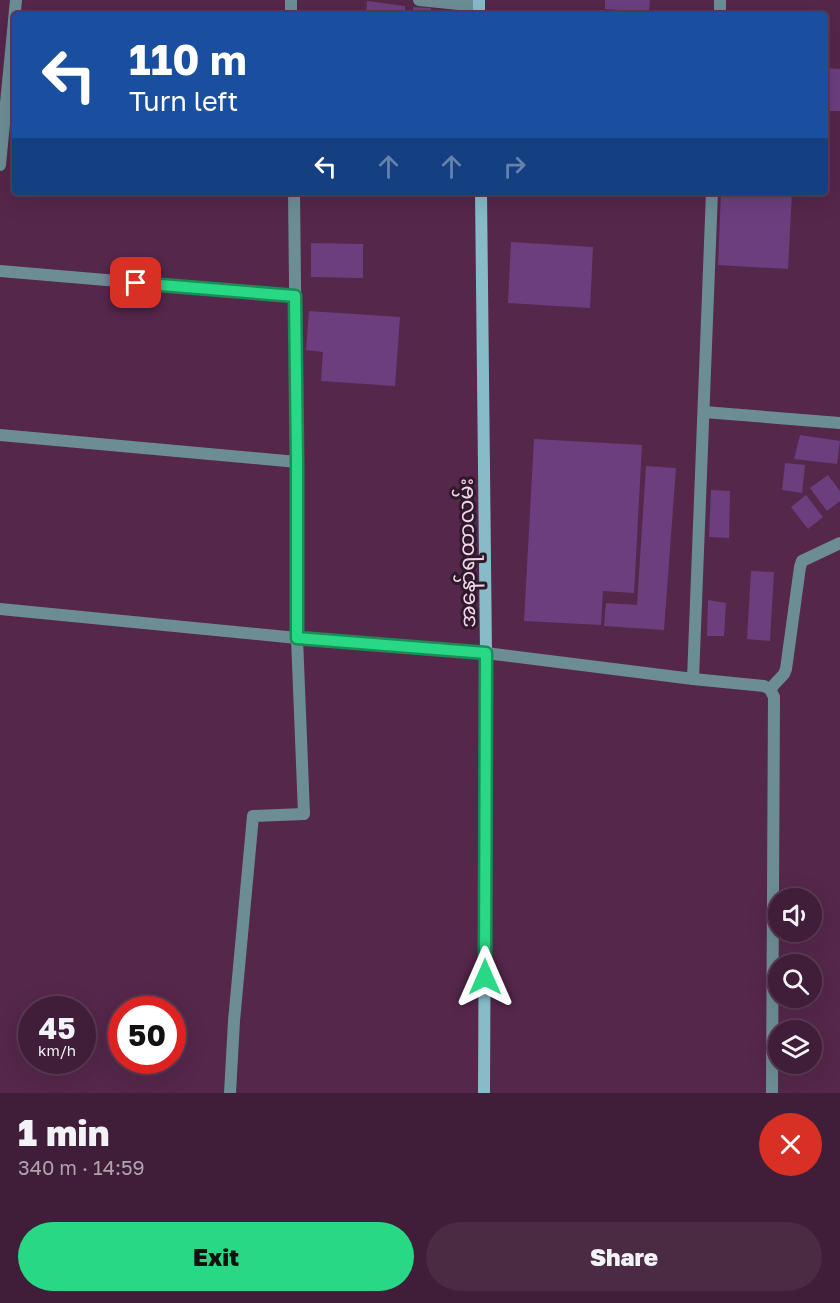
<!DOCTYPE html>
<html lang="en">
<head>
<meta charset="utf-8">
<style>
  body { margin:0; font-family:"Golos Text","Noto Sans Myanmar",sans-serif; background:#4b2a43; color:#f1f3f6; height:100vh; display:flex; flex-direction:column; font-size:22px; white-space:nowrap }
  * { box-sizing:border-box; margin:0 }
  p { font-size:20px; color:#aea2ae }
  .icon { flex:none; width:33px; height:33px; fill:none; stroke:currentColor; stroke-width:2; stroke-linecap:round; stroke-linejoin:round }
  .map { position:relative; height:1093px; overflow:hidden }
  .details { display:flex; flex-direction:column; background:#401d38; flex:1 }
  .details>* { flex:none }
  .banner { position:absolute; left:12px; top:12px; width:816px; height:183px; border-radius:6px; box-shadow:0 6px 24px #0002,0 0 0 2px #593b53; background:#1a4fa0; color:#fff; overflow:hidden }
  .tools { position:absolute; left:768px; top:888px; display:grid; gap:12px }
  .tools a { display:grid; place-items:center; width:54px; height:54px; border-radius:50%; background:#401d38; box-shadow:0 6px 24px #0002,0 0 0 2px #593b53; font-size:30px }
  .speed { position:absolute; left:18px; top:996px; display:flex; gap:12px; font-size:30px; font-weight:700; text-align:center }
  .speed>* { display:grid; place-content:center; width:78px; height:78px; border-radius:50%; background:#401d38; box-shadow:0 6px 24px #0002,0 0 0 2px #593b53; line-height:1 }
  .speed small { font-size:15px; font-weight:400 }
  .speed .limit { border:9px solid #d22; background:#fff; color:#111 }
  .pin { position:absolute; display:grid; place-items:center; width:51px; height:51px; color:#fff; margin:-26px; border-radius:12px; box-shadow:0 3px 9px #0006 }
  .me { position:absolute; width:66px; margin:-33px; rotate:0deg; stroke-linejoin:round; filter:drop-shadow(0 0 4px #0008) }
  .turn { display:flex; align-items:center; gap:21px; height:126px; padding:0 18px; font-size:27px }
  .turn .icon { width:78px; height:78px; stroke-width:2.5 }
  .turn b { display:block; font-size:42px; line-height:51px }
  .lanes { display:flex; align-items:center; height:57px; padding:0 18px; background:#0003; justify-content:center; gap:30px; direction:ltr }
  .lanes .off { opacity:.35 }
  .round { display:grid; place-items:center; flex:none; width:63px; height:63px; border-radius:32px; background:#4b2a43 }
  .head { display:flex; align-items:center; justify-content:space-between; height:102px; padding:0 18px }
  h1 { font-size:36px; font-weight:800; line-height:45px }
  .primary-button { display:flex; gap:12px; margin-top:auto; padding:12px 18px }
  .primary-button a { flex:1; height:69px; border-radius:36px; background:#28d885; color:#111; font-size:24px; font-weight:800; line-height:69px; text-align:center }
  .primary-button a+a { background:#4b2a43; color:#f1f3f6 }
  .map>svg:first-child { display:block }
  .building { fill:#6c3e7e }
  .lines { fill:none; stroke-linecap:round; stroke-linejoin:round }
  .street { stroke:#6d8d95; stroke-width:12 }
  .secondary { stroke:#87bbc8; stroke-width:12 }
  .route-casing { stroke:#1a8c56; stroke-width:15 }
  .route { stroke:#28d885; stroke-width:10 }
  .labels { text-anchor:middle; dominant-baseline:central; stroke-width:6; stroke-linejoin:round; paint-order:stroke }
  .street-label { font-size:21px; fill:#f2d5ea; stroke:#2e1a29 }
</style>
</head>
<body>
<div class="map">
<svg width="840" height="1093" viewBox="0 0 840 1093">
  <rect width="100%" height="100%" fill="#55274b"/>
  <g class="building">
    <path d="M605,0H650L649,12L605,9Z"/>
    <path d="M367,1L405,6V15H366Z"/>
    <path d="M413,7L431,8L430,15H413Z"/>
    <path d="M825,68L840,69V111H825Z"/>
    <path d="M721,192H792L788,269L718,265Z"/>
    <path d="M511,242L593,247L590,308L508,303Z"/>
    <path d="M311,243L363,244V278L311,277Z"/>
    <path d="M309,311L400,317L395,386L321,381L323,352L306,350Z"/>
    <path d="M800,435L840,441L837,464L794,459Z"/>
    <path d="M534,439L642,445L634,593L603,591L601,625L524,621Z"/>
    <path d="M785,463L805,465L802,493L782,490Z"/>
    <path d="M646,466L676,468L664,630L604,626L606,603L637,605Z"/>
    <path d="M828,475L840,491V501L827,511L810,488Z"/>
    <path d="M711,490L730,491L729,538L709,537Z"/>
    <path d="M806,495L823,517L808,529L791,507Z"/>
    <path d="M751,571L774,572L770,641L747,639Z"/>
    <path d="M708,600L726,603L724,636H707Z"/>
  </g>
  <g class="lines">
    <g class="street">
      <path d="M291,0V15"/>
      <path d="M419,0L479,6"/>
      <path d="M720,15V0"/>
      <path d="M0,165L16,0"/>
      <path d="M0,271L295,296"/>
      <path d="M704,412L840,423"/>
      <path d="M0,435L297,462"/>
      <path d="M0,609L297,638L486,653L693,679L764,686L770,689L774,697L772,1093"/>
      <path d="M693,679L712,192"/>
      <path d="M770,689L784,674L786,669L800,567L802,561L840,543"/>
      <path d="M230,1093L234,1021L253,816L304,814L297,638V462L294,192"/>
    </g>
    <g class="secondary">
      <path d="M479,0V15"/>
      <path d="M481,192L486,653L484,1093"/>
    </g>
  </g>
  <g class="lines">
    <defs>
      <path id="route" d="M136,283L295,296L297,462V638L486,653L485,977"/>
    </defs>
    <use href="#route" class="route-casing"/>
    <use href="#route" class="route"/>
  </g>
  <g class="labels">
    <g class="street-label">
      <text transform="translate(466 553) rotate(-91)">အနော်ရထာလမ်း</text>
    </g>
  </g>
</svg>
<div class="tools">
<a><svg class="icon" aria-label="sound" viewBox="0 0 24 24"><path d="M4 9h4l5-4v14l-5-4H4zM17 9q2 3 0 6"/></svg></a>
<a><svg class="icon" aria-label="search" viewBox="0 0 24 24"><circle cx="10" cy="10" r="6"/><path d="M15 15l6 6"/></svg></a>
<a><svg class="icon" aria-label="layers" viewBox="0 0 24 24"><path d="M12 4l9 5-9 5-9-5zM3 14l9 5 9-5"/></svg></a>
</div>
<div class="speed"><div>45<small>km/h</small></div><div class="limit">50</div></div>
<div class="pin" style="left:136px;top:283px;background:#d93025"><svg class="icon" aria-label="arrive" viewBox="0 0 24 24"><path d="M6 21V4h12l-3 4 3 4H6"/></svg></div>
<svg class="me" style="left:485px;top:977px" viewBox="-20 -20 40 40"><path d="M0-17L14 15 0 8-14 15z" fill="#28d885" stroke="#fff" stroke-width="4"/></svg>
<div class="banner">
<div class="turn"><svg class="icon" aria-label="left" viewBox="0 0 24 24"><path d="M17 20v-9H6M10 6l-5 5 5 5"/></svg><div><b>110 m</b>Turn left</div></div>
<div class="lanes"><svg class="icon" aria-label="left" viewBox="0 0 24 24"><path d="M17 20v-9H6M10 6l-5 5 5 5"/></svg><svg class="icon off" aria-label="ahead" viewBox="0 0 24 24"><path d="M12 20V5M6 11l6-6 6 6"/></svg><svg class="icon off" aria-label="ahead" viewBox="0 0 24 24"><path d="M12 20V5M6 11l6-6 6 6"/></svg><svg class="icon off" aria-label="right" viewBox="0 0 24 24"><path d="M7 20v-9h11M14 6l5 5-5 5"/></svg></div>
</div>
</div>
<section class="details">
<div class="head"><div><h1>1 min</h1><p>340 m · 14:59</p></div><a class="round" style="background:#d93025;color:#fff"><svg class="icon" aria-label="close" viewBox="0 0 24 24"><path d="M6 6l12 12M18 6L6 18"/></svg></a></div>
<div class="primary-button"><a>Exit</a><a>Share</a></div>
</section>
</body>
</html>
